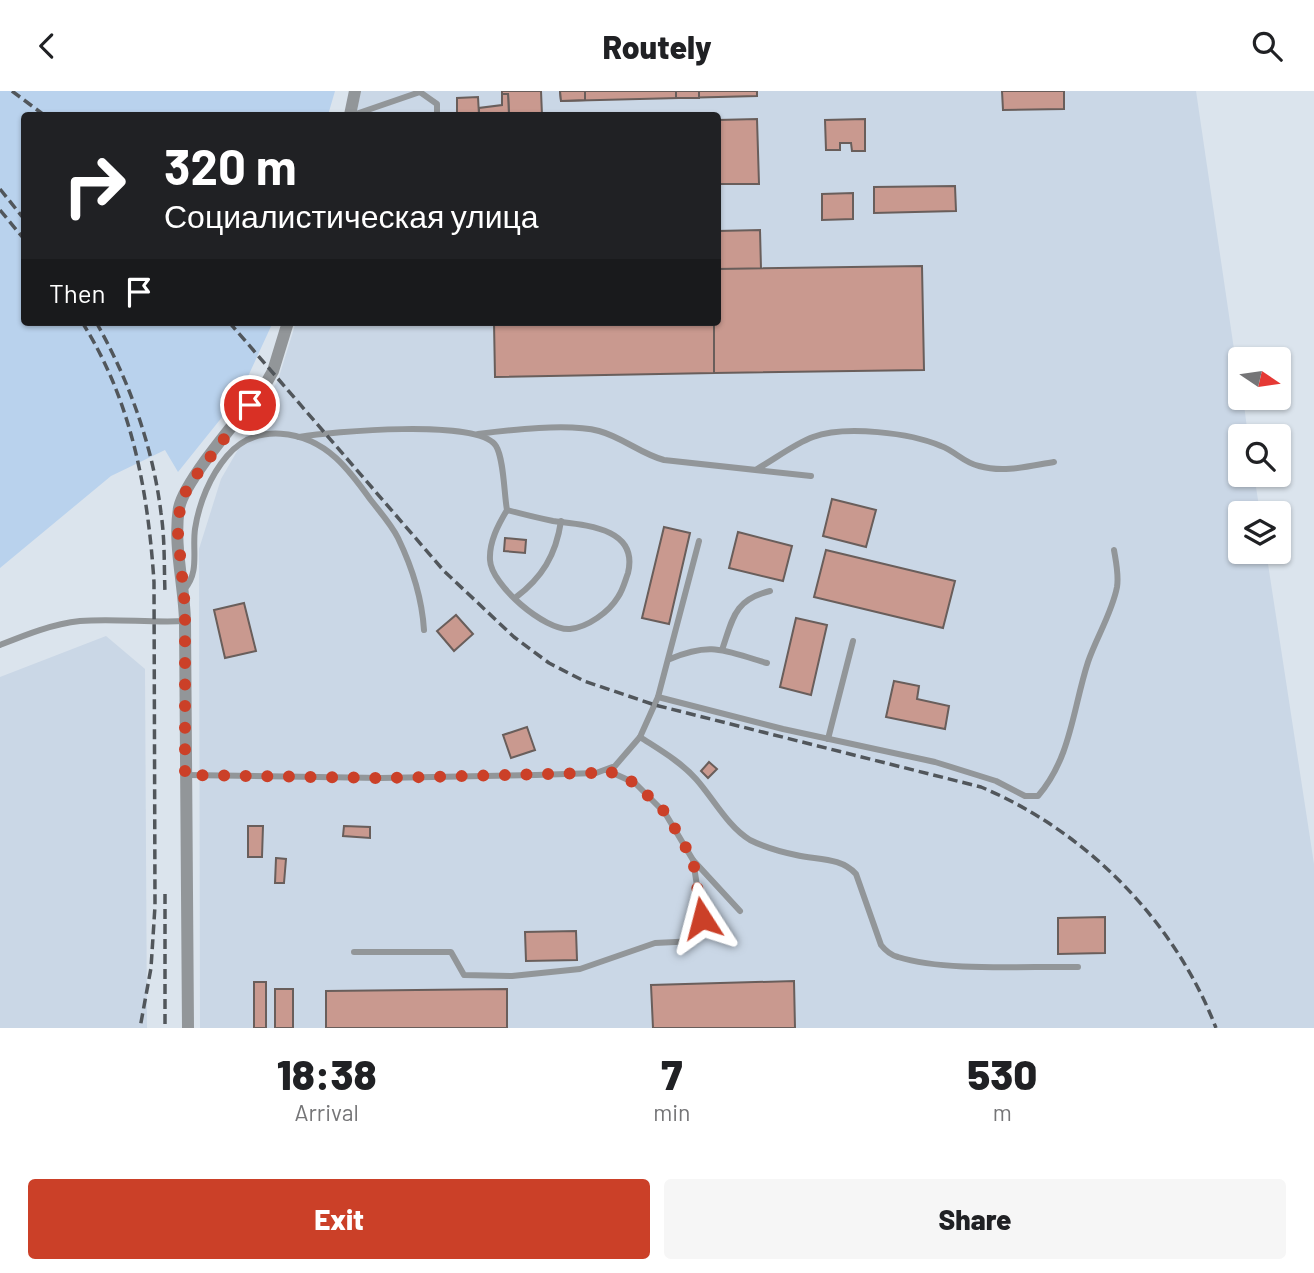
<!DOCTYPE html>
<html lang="en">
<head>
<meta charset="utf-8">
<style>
  body { margin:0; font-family:Barlow,sans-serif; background:#f6f6f6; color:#202124; height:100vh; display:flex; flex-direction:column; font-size:26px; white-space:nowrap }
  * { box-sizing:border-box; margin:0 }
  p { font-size:23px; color:#757577 }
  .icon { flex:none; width:38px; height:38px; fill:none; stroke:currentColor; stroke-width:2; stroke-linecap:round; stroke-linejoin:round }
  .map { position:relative; height:937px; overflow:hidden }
  .drawer { display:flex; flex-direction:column; background:#fff; flex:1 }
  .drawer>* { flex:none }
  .guide { position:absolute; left:21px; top:21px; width:700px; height:214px; border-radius:7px; box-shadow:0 2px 5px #0004; background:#202124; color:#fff; overflow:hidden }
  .needle { width:46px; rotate:103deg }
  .tools { position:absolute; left:1228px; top:256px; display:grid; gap:14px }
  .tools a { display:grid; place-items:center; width:63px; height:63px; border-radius:7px; background:#fff; box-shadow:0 2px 5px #0004; font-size:35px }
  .pin { position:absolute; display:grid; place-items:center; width:60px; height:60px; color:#fff; margin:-30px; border:4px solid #fff; border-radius:50%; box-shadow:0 2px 7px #0007 }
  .me { position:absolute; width:77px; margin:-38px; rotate:351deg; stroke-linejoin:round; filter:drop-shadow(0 0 5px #0008) }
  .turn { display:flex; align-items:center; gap:24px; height:147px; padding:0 28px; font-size:32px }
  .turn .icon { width:91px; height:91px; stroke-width:2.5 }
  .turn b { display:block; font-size:49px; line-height:60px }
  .then { display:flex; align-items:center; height:66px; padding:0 28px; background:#0003; gap:14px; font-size:26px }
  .eta { display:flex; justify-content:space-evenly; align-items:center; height:119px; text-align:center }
  .eta b { font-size:42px; font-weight:800; line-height:49px }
  .action { display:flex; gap:14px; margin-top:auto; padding:14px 28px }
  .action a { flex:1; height:80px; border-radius:7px; background:#cb4028; color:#fff; font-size:28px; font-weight:800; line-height:80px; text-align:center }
  .action a+a { background:#f6f6f6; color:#202124 }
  header { display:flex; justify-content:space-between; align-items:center; height:91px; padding:0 28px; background:#fff; font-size:32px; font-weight:800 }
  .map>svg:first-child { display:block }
  .built { fill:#cad7e6 }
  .green { fill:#b9d2ed }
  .building { fill:#c9998f; stroke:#695e5b; stroke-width:2 }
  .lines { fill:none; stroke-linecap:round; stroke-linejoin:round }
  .lane { stroke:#929699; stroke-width:6 }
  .street { stroke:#929699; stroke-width:12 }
  .rail { stroke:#51565b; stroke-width:3.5; stroke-dasharray:10 5; stroke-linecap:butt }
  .route { stroke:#cb4028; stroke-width:12; stroke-dasharray:0 21.6 }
</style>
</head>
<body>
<header><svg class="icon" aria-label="back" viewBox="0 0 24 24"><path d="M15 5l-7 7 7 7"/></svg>Routely<svg class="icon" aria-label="search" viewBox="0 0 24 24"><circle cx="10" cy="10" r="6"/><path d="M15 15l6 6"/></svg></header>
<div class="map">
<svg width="1314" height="937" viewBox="0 0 1314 937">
  <rect width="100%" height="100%" fill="#dbe4ed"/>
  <g class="built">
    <path d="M361,0H1196L1241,306H1243L1248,345H1241V383H1254L1260,422H1241V460H1266L1314,773V937H200L199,458L221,388L278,289L296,231H718V24H356Z"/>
    <path d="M106,545L145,578L147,937H0V586Z"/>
  </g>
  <path class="green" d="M0,0H335L328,24H24V231H273L239,305L178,381L165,359L111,385L0,477Z"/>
  <g class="building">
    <path d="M502,0H541L542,24H509L508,3H502Z"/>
    <path d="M560,0H757V5L561,10Z"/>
    <path d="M560,0H585V9L561,10Z"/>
    <rect x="676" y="0" width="23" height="7"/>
    <path d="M1002,0H1064V18L1003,19Z"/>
    <path d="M502,3H508L509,24H479V17L502,14Z"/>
    <path d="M478,6L479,24H457V7Z"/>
    <path d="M757,28L759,93H718V29Z"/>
    <path d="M865,28V60H852L851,52H840V59H826L825,29Z"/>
    <path d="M955,95L956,120L874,122V96Z"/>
    <path d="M853,102V128L822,129V103Z"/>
    <path d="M760,139L761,178H718V140Z"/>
    <path d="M922,175L924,279L714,282V231H718V178Z"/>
    <path d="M494,231H714V282L495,286Z"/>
    <path d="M832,408L876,419L866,456L823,445Z"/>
    <path d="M664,436L690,442L669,533L642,527Z"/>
    <path d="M738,441L792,455L783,490L729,477Z"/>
    <path d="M505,447L526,449L525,462L504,460Z"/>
    <path d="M826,459L955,490L943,537L814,506Z"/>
    <path d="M244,512L256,560L225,567L214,519Z"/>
    <path d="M456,524L473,543L454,560L437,540Z"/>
    <path d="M796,527L827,534L811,604L780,596Z"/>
    <path d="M894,590L919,595L917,608L949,615L945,638L886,626Z"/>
    <path d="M527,636L535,659L511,667L503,644Z"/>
    <path d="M709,671L717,678L708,687L701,680Z"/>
    <path d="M248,735H263L262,766H248Z"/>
    <path d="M344,735L370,736V747L343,745Z"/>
    <path d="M276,767L286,768L284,792H275Z"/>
    <path d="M1105,826V862L1058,863V827Z"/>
    <path d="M576,840L577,869L526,870L525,841Z"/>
    <path d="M794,890L795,937H653L651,894Z"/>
    <rect x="254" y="891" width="12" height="46"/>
    <rect x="275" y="898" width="18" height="39"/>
    <path d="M507,898V937H326V900Z"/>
  </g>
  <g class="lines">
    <g class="lane">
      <path d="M353,24L420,1L437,13V24"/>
      <path d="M478,343C510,339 568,332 599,340C622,346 641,363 664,369L811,385"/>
      <path d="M299,346C330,341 479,327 496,355C504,368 504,403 507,419C522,423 538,427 553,430C584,434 639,436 628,482C625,490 623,499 618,506C609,521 588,536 570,538C545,540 491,494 490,469C489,451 498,434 507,419"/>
      <path d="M757,378C775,368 794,353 813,346C845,334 911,342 941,355C955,360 964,372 979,375C1004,382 1029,375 1054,371"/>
      <path d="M184,499C200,481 192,460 195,438C199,412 210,385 227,365C256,331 305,339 336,367C349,379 360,394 370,408C380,421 391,433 398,447C412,476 422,507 424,539"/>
      <path d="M515,507C542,487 556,464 561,430"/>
      <path d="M0,554C25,544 52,533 80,530C114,527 150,532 185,530"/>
      <path d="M722,559C733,527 734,509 770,500"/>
      <path d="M670,568C712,550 725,560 767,572"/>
      <path d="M658,606L783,638L935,671L996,690L1025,705H1038C1071,667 1073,617 1088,571C1096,547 1112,522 1117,496C1119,484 1116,471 1114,459"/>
      <path d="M640,646C660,659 681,671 696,688C713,707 728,736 750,749C764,756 781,761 796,764C817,769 841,766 856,783L881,854C885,859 890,864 898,866C946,881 1026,875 1078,876"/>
      <path d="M828,648L853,550"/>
      <path d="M606,679L635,692L665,722L693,769L740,820"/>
      <path d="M187,684L381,687L536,684L596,682L615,675L640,646L658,606L699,450"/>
      <path d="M354,861H451L464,884L512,885L580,878L655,852L696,850L702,827L693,769"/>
    </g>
    <g class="street">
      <path d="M350,24L355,0"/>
      <path d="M188,937L185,530C184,493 173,453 179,417C185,388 245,320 265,294L273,280L288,231"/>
    </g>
    <g class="rail">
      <path d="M12,0L44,24"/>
      <path d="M0,98L24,128"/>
      <path d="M0,119L24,148"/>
      <path d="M82,231C132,310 148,400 154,491L155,815L151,877L140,937"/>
      <path d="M96,231C129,289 153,356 161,422C165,449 164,476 165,502"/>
      <path d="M229,231L444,480L514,546L549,572L584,590L655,614L981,696C1086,740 1175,830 1216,937"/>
      <path d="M165,803V937"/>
    </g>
  </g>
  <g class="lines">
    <path class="route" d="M250,314L188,395L180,416L178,442L185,516V684L381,687L596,682L606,679L635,692L666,722L693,769L702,827"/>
  </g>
</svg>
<div class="tools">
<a><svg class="needle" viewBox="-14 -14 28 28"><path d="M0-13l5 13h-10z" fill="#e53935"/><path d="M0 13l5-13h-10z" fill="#757577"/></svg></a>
<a><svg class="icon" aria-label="search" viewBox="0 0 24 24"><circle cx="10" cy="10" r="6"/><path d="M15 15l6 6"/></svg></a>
<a><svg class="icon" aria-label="layers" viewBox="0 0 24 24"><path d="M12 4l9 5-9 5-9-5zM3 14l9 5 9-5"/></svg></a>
</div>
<div class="pin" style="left:250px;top:314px;background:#d93025"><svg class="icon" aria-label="arrive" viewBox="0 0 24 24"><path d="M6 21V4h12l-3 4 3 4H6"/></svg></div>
<svg class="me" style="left:702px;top:827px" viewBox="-20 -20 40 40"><path d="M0-17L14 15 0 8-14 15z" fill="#cb4028" stroke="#fff" stroke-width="4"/></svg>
<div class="guide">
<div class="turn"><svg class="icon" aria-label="right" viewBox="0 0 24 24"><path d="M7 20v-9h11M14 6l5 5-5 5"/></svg><div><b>320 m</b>Социалистическая улица</div></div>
<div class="then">Then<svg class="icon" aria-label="arrive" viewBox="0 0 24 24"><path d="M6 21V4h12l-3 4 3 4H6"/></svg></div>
</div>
</div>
<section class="drawer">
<div class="eta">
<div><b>18:38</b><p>Arrival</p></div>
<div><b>7</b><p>min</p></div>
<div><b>530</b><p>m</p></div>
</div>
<div class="action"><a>Exit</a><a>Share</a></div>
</section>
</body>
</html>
